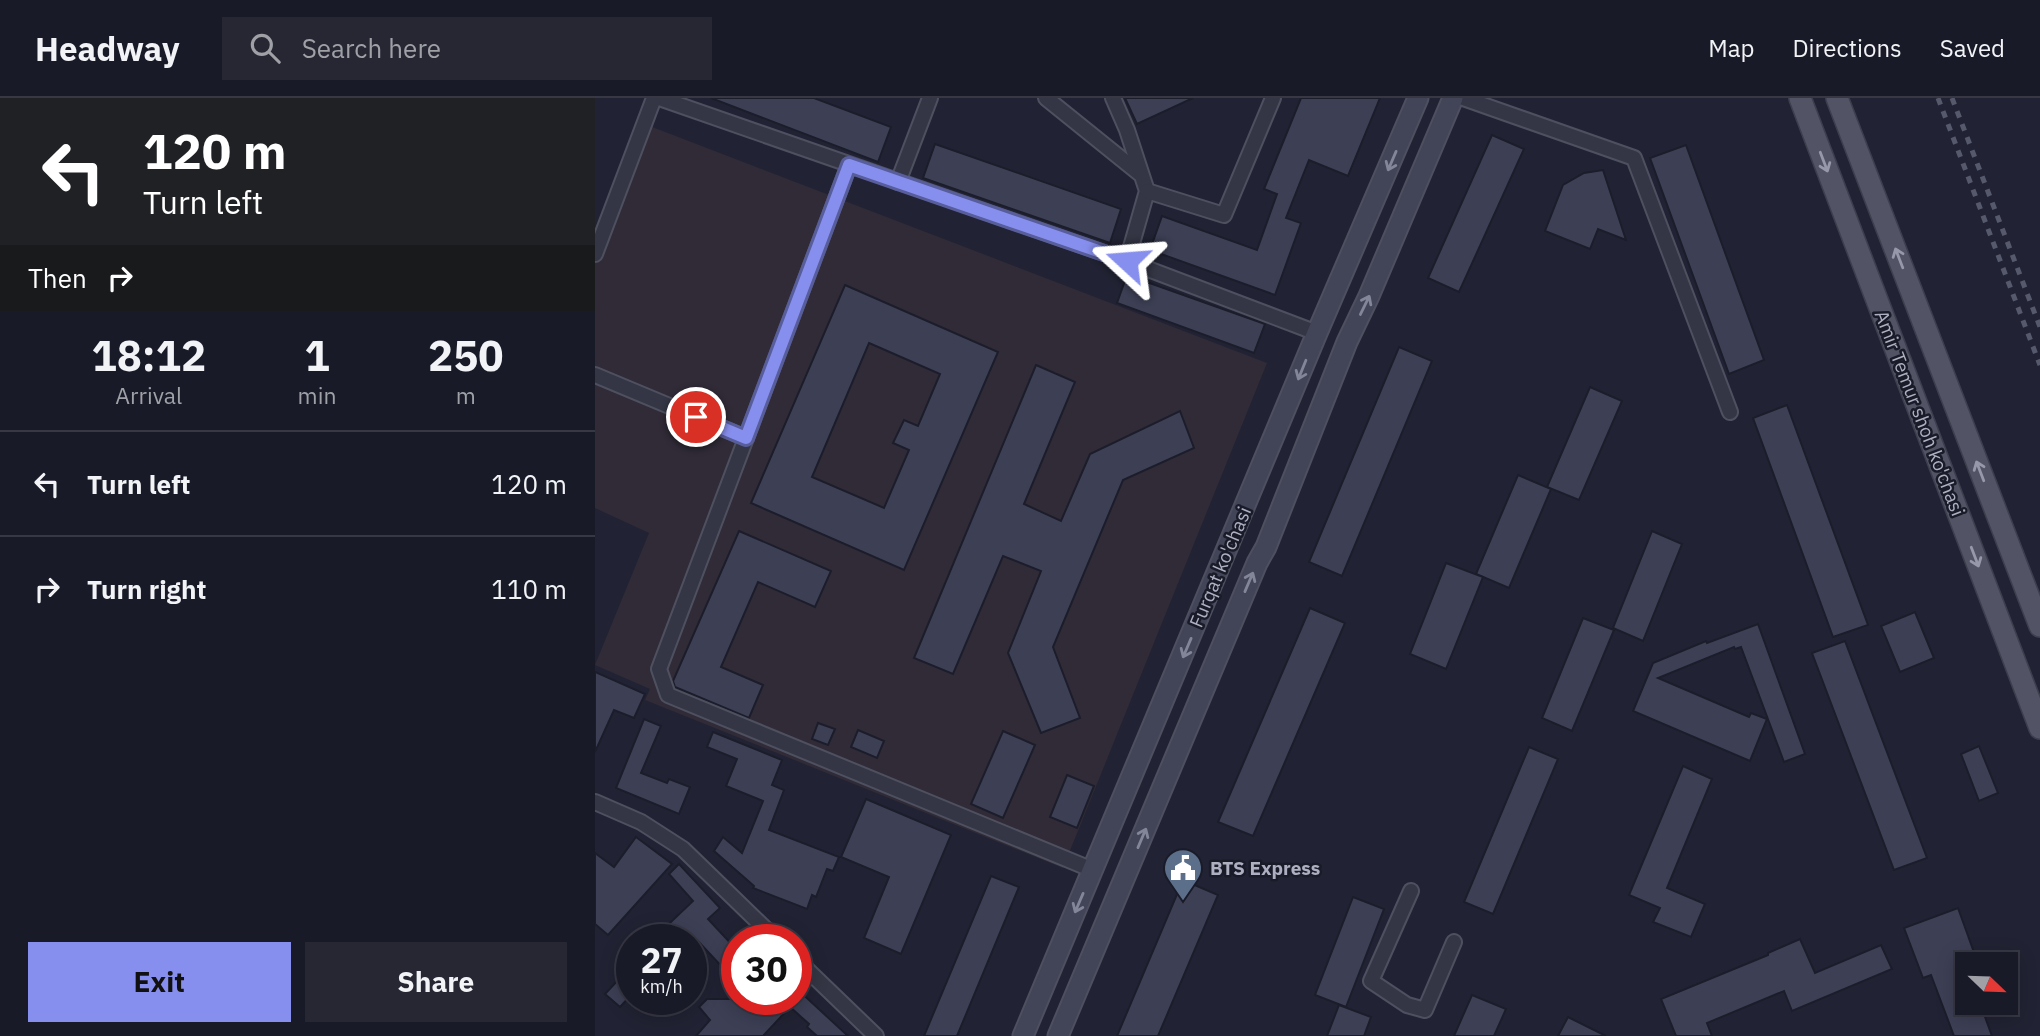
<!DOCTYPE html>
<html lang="en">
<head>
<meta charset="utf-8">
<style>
  body { margin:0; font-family:"IBM Plex Sans",sans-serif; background:#262733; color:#f1f3f6; height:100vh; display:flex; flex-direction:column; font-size:26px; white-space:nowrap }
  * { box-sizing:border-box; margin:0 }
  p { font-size:23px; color:#9fa1a7 }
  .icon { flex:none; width:38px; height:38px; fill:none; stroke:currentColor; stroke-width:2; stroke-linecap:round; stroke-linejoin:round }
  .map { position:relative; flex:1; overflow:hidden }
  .sheet { display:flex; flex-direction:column; background:#191a27; width:595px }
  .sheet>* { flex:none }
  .guide { background:#202124; color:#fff; overflow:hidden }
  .needle { width:46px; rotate:113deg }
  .buttons { position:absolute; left:1360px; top:854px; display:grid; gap:14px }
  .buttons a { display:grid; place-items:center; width:63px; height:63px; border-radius:0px; background:#191a27; box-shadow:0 4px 18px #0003,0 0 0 2px #373844; font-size:35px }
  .speed { position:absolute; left:21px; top:826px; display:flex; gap:14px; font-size:35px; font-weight:700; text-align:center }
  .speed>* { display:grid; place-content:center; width:91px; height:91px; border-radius:50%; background:#191a27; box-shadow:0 4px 18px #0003,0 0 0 2px #373844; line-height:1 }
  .speed small { font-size:18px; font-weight:400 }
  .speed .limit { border:10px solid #d22; background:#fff; color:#111 }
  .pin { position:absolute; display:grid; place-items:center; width:60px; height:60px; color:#fff; margin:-30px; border:4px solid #fff; border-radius:50%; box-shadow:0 2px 7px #0007 }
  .me { position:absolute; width:77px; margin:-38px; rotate:289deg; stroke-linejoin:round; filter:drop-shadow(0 0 5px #0008) }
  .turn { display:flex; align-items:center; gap:24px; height:147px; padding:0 28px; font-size:32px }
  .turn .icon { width:91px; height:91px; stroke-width:2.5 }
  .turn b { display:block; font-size:49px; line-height:60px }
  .then { display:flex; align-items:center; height:66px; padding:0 28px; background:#0003; gap:14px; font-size:26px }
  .eta { display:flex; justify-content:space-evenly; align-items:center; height:119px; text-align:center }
  .eta b { font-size:42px; font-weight:700; line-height:49px }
  .button { display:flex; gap:14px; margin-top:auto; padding:14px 28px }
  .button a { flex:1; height:80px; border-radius:0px; background:#878fee; color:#111; font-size:28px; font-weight:700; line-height:80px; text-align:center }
  .button a+a { background:#262733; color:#f1f3f6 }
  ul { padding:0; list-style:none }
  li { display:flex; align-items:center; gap:21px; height:105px; padding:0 28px; border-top:2px solid #373844 }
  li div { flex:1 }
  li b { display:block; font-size:26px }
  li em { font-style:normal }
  header { display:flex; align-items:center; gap:42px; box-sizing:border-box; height:98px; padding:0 35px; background:#191a27; border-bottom:2px solid #373844 }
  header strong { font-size:33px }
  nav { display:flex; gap:38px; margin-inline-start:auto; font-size:24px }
  .search { width:490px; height:63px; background:#262733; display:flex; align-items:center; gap:18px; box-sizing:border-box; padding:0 24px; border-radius:0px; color:#9fa1a7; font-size:26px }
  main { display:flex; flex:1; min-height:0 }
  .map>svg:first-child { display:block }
  .medical { fill:#302b37 }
  .building { fill:#3d4055; stroke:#1c1d2b; stroke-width:2; fill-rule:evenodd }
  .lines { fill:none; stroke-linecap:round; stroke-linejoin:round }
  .minor-casing { stroke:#4e5060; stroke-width:18 }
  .secondary-casing { stroke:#4e5060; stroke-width:23 }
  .primary-casing { stroke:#3d3f4f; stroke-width:24 }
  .minor { stroke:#343645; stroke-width:14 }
  .secondary { stroke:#424458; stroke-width:19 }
  .primary { stroke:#525465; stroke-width:21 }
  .rail { stroke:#56596c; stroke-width:5; stroke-dasharray:7 7; stroke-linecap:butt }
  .oneway { stroke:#838598 }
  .oneway2 { stroke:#9799ab }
  .route-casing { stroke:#585d9b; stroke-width:18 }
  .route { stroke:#878fee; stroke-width:12 }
  .labels { text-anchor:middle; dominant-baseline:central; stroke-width:5; stroke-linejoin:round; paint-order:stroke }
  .street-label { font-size:19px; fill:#aeb0c2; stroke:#1a1b29 }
  .poi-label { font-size:19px; font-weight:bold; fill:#aeb0c2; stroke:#1a1b29; text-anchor:start }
</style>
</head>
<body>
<header>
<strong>Headway</strong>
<div class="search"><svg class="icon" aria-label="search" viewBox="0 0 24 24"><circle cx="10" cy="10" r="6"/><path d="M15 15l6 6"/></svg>Search here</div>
<nav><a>Map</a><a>Directions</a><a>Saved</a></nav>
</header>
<main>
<section class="sheet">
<div class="guide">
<div class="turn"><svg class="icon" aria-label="left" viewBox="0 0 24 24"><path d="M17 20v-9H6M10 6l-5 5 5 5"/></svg><div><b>120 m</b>Turn left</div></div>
<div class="then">Then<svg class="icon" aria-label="right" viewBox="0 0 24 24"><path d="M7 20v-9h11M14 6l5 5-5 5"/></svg></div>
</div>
<div class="eta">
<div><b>18:12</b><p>Arrival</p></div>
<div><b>1</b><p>min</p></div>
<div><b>250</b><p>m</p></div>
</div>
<ul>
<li><svg class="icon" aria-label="left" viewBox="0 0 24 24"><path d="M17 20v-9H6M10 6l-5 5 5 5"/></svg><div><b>Turn left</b></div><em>120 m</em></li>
<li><svg class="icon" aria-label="right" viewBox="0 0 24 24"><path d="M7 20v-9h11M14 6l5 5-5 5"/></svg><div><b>Turn right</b></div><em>110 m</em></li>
</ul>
<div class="button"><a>Exit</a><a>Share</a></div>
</section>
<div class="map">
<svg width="1445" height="938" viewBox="0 0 1445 938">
  <rect width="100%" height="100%" fill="#212334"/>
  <path class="medical" d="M52,27L672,265L468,770L50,602L55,591L0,567L54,435L0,410V149Z"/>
  <g class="building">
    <path d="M116,0H219L296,29L283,64Z"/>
    <path d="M530,0H598L542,26Z"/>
    <path d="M706,0H785L753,78L714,62L691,120L706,125L680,197L555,152L567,118L662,152L682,96L669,91Z"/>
    <path d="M897,37L929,51L864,194L833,180Z"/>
    <path d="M340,46L526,111L515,145L328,80Z"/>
    <path d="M1091,47L1169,262L1134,276L1055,60Z"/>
    <path d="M1008,72L1031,142L1003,131L995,151L950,133L968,87L989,75Z"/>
    <path d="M532,177L670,226L659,255L522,205Z"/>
    <path d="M250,187L403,254L309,472L156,405ZM274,245L345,276L323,328L309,322L298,345L314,352L289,410L217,379Z"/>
    <path d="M804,249L837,263L747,478L714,464Z"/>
    <path d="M441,267L480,284L429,406L466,423L495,356L585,313L599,350L528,382L458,549L485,620L446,635L413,555L446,473L408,458L358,576L319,560Z"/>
    <path d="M995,289L1027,303L984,402L952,389Z"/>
    <path d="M1192,307L1273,527L1238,539L1158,320Z"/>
    <path d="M923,377L956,391L914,490L881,476Z"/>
    <path d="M144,433L236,473L220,509L163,484L126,569L168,587L154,620L80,589L78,583Z"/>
    <path d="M1057,433L1087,446L1048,543L1018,530Z"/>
    <path d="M851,465L888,479L851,571L815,556Z"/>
    <path d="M715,510L750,525L658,738L623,724Z"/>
    <path d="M1320,514L1339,560L1305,574L1286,528Z"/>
    <path d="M988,520L1019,532L977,633L947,620Z"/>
    <path d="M1163,526L1210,656L1189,664L1146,549L1140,551L1139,549L1063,580L1154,619L1156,615L1172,621L1155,663L1038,613L1058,565L1111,543L1112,545Z"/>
    <path d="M1250,543L1332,760L1299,772L1217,555Z"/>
    <path d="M0,574L50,596L39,620L19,612L0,654Z"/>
    <path d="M49,621L66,628L46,675L72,685L74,681L95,689L84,716L21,690Z"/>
    <path d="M223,625L240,631L233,647L217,641Z"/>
    <path d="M263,632L289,643L282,660L256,649Z"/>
    <path d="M408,633L440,647L408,720L376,706Z"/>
    <path d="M118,634L187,662L177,687L189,692L174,732L244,759L238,773L232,771L221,799L217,797L212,811L158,790L159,788L119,753L128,739L147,755L168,703L131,688L142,661L112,649Z"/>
    <path d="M1384,648L1403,695L1384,703L1366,656Z"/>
    <path d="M934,649L963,661L898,816L869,804Z"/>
    <path d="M1088,668L1117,681L1072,790L1110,806L1096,839L1058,824L1065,810L1034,797Z"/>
    <path d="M472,677L499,688L482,730L455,719Z"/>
    <path d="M271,701L356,737L306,856L269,840L294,779L246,759Z"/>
    <path d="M41,739L77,766L13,837L0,826V755L19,769Z"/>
    <path d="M84,766L125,810L113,821L142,852V885L102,842H57L98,803L74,776Z"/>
    <path d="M396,778L424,789L362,938H329Z"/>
    <path d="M588,782L623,797L563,938H522Z"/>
    <path d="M758,799L789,811L751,909L720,897Z"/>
    <path d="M1363,810L1381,860L1372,864V905H1385L1397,938H1359L1336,877L1328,880L1309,830Z"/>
    <path d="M1205,841L1220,875L1286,847L1297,871L1197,913L1189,893L1112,925L1117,938H1081L1066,901L1173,857V855Z"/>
    <path d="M37,867V896L25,909L10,896Z"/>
    <path d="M201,890L253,938H222L212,929L214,926L195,909L168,938H101L115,922L104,909L112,901H201Z"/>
    <path d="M877,897L911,911L899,938H859Z"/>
    <path d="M744,907L776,919L769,938H732Z"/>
    <path d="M973,919L1011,938H963Z"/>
  </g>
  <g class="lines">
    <defs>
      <g id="minor">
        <path d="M64,0L532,163L722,235"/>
        <path d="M451,0L544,75"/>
        <path d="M518,0L532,32L552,93L532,163"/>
        <path d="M868,0L1039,60L1135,314"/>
        <path d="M254,67L64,571L73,597L498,772"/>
        <path d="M303,84L335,0"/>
        <path d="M552,93L629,117L678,0"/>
        <path d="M0,156L59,0"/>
        <path d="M0,277L151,340"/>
        <path d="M0,704L46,724L88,751L182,842"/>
        <path d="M816,793L776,883L812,907L830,912L859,844"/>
        <path d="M201,861L281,938"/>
      </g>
      <g id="secondary">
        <path d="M428,938L722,235L823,0"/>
        <path d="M463,938L662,465L671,449L752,244L774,198L858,0"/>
      </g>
      <g id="primary">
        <path d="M1205,0L1445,630"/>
        <path d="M1242,0L1445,528"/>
      </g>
    </defs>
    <use href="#minor" class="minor-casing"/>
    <use href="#secondary" class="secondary-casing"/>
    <use href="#primary" class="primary-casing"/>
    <use href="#minor" class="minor"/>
    <use href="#secondary" class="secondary"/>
    <use href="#primary" class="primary"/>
    <g class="rail">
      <path d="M1343,0L1445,267"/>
      <path d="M1357,0L1445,229"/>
    </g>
  </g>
  <defs><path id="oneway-shaft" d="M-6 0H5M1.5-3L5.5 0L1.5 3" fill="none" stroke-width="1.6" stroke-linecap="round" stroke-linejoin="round" transform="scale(1.75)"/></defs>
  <g class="oneway">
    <use href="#oneway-shaft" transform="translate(797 63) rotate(113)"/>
    <use href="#oneway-shaft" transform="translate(770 207) rotate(-64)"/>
    <use href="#oneway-shaft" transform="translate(707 272) rotate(112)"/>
    <use href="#oneway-shaft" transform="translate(654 484) rotate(-67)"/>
    <use href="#oneway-shaft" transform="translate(592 550) rotate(113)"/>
    <use href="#oneway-shaft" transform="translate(547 740) rotate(-67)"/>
    <use href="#oneway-shaft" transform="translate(484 805) rotate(113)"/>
  </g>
  <g class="oneway2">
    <use href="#oneway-shaft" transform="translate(1229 64) rotate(69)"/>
    <use href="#oneway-shaft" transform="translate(1304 160) rotate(-111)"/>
    <use href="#oneway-shaft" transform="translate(1385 373) rotate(-111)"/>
    <use href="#oneway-shaft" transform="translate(1380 459) rotate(69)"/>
  </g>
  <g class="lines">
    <defs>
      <path id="route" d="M101,319L151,340L254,67L532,163"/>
    </defs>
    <use href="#route" class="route-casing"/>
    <use href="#route" class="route"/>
  </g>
  <defs>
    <symbol id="civic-pin" viewBox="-11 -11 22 30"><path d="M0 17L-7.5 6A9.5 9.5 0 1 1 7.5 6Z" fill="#5c6f8a" stroke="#1a1b29"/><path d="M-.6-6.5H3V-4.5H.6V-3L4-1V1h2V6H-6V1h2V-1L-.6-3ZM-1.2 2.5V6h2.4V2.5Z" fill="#fff"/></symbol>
  </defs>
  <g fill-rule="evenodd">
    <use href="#civic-pin" x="566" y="748" width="44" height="60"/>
  </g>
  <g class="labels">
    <g class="street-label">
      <text transform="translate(1325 315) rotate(69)">Amir Temur shoh ko'chasi</text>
      <text transform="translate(625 469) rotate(-67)">Furqat ko'chasi</text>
    </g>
    <g class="poi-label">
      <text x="615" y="770">BTS Express</text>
    </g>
  </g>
</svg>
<div class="buttons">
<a><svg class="needle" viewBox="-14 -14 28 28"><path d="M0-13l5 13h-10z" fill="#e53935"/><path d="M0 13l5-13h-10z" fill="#9fa1a7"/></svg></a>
</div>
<div class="speed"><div>27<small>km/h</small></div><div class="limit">30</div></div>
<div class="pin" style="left:101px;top:319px;background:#d93025"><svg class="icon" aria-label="arrive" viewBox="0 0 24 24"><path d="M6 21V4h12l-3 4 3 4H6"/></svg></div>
<svg class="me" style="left:532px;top:163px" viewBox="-20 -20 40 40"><path d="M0-17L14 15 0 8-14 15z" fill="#878fee" stroke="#fff" stroke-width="4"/></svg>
</div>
</main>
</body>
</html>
